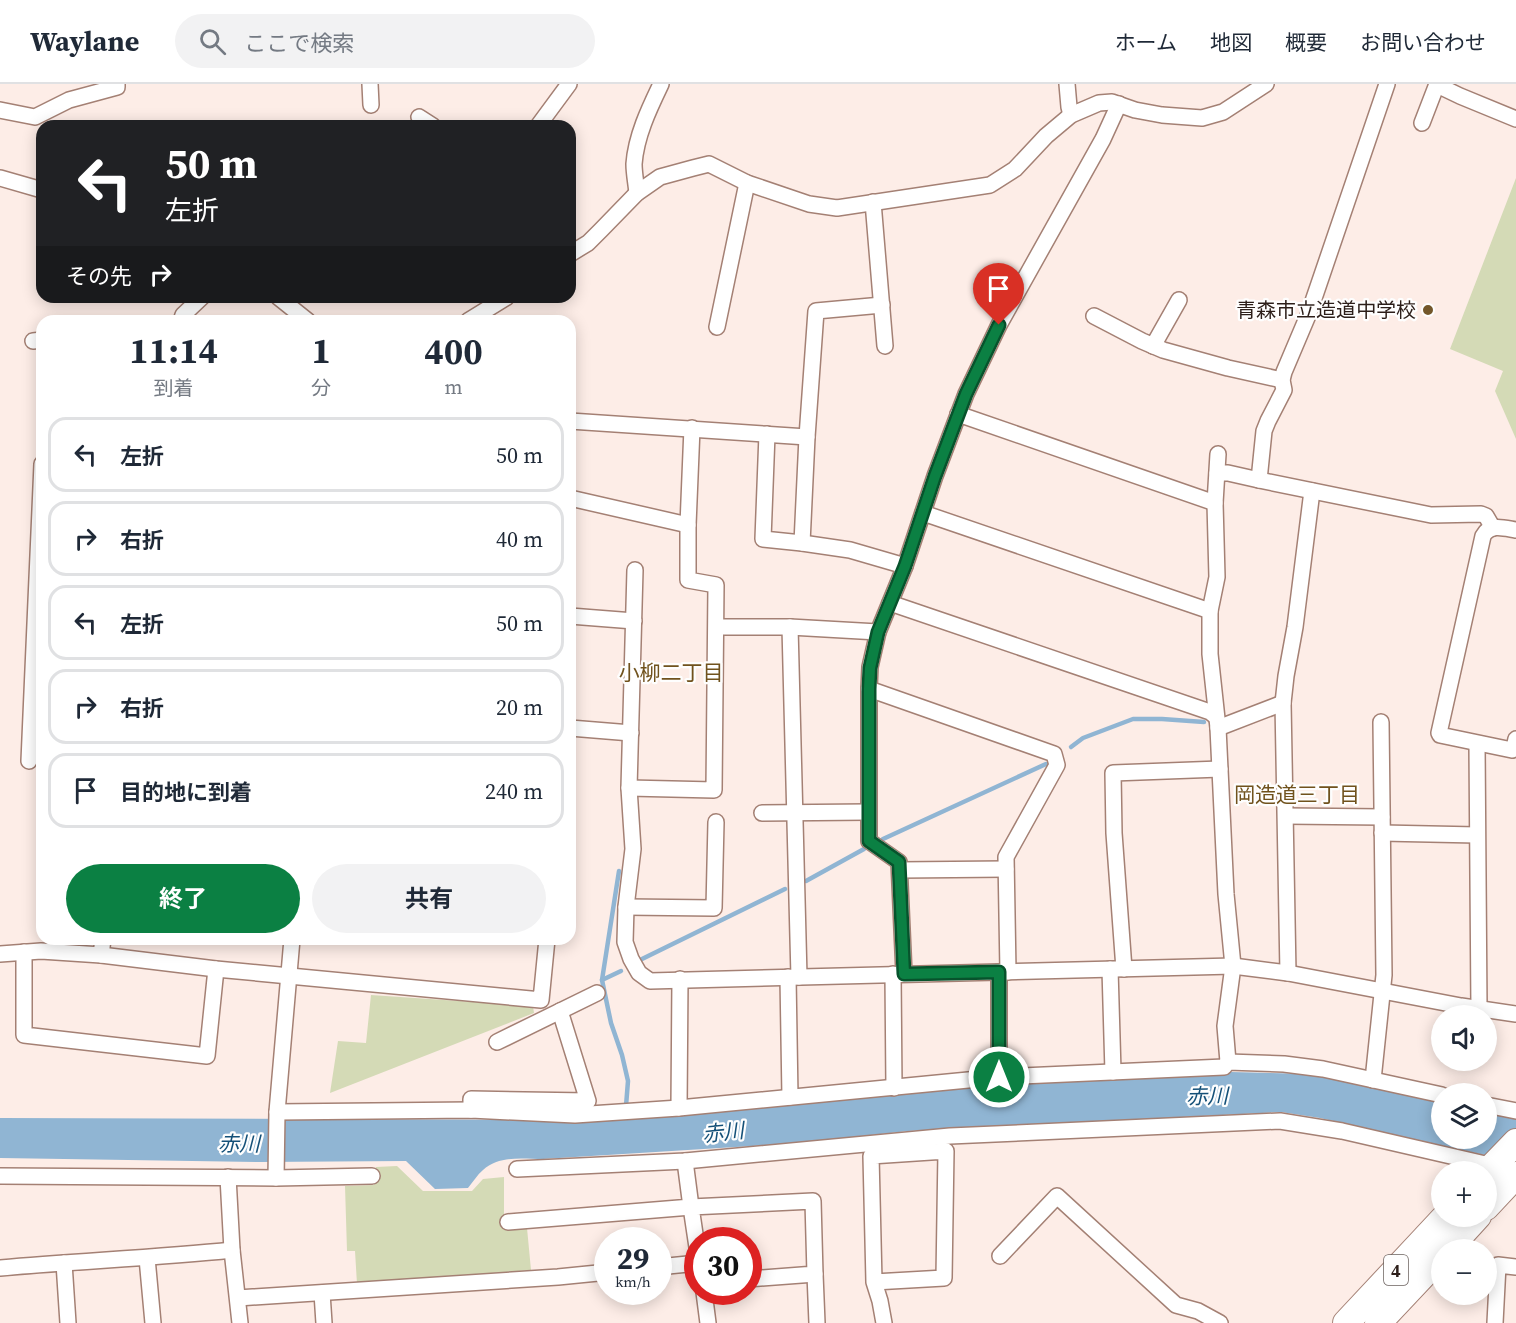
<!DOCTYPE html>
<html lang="ja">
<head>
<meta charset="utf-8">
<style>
  body { margin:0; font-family:"Source Serif 4","Noto Sans JP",serif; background:#f2f2f3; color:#1f2937; height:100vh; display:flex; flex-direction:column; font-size:22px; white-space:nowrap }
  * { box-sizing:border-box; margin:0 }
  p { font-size:20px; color:#747a83 }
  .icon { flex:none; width:33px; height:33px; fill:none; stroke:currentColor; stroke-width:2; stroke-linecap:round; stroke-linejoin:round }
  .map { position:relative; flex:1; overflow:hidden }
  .details { position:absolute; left:36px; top:231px; width:540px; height:630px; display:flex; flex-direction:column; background:#fff; border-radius:18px; box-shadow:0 3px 15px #0003 }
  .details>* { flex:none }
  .top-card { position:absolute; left:36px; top:36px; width:540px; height:183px; border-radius:18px; box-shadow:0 3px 15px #0003; background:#202124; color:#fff; overflow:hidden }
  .tools { position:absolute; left:1431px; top:921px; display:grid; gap:12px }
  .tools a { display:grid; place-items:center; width:66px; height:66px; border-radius:50%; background:#fff; box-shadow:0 3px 15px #0003; font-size:30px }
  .speed { position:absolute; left:594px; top:1143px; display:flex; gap:12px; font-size:30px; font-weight:700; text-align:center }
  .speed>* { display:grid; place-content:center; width:78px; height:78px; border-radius:50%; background:#fff; box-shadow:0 3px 15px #0003; line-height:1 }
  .speed small { font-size:15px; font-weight:400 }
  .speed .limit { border:9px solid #d22; background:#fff; color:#111 }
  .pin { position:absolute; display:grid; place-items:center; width:51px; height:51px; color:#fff; margin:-62px -26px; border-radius:50% 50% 50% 0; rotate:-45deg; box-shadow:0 0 6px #0007 }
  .pin .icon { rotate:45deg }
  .me { position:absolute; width:66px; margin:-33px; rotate:0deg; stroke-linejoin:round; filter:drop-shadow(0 0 4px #0008) }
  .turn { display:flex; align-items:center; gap:21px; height:126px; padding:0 30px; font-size:27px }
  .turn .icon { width:78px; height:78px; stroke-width:2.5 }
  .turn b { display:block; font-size:42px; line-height:51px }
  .then { display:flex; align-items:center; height:57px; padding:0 30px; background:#0003; gap:12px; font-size:22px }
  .eta { display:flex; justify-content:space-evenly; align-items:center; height:102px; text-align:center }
  .eta b { font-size:36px; font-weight:700; line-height:42px }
  .primary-button { display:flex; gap:12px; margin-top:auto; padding:12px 30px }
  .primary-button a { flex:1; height:69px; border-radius:36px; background:#0b8043; color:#fff; font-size:24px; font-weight:700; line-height:69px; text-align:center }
  .primary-button a+a { background:#f2f2f3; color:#1f2937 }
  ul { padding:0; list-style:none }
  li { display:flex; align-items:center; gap:18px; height:75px; margin:0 12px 9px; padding:0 18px; border:3px solid #e0e1e3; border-radius:18px }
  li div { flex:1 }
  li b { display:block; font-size:22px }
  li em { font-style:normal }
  header { display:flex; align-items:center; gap:36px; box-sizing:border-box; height:84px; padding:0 30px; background:#fff; border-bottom:2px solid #e0e1e3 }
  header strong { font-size:28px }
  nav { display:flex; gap:33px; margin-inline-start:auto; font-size:21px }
  .search { width:420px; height:54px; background:#f2f2f3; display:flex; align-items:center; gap:15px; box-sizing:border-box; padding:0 21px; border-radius:33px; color:#747a83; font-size:22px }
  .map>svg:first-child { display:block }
  .green { fill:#d4dab6 }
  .water { fill:#90b5d3 }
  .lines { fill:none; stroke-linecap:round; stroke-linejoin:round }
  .stream { stroke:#90b5d3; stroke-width:4.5 }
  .street-casing { stroke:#a48074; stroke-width:18 }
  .highway-casing { stroke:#a48074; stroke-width:28 }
  .street { stroke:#fff; stroke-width:15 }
  .highway { stroke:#fff; stroke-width:26 }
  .route-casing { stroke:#07532c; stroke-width:15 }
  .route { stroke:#0b8043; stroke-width:10 }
  .poi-dot { fill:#73572a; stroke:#fefefe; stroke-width:2 }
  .labels { text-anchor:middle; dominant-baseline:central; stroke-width:4.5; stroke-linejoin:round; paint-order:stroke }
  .shield { fill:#fefefe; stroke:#6b615e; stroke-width:1.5 }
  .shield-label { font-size:18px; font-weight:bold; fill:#2c1e19 }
  .poi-label { font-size:20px; fill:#2c1e19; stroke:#fefefe; text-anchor:end }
  .neighbourhood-label { font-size:21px; fill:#70521d; stroke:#fefefe }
  .water-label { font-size:21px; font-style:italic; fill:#145078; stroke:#fefefe }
</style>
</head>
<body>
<header>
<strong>Waylane</strong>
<div class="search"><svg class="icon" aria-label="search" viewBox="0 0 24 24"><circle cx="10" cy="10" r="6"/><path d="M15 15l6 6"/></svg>ここで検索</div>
<nav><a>ホーム</a><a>地図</a><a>概要</a><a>お問い合わせ</a></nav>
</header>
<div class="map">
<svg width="1516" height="1239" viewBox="0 0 1516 1239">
  <rect width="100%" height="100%" fill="#fdede7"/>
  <g class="green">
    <path d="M1516,94V355L1495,307L1503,287L1450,265Z"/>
    <path d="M371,911L533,922L534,929L330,1009L338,957L366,959Z"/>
    <path d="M397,1082L423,1107H472L483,1095L504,1093V1145L527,1144L531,1186L357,1200L355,1167H347L345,1102L374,1101L376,1083Z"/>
  </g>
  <path class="water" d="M1231,988L1313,990L1441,1018L1442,1054H1486L1487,1028L1516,1035V1078L1320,1034L1281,1028L908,1047L800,1059L543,1075C523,1075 499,1071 483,1086C477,1091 473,1098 468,1104L435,1105L406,1077L261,1078L0,1074V1034L593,1036L1005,999Z"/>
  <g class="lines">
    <g class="stream">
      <path d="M1071,663L1083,654L1133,635H1162L1204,638"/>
      <path d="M883,755L1046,680"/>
      <path d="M619,787L602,896L611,939L622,971L628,997L626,1022"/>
      <path d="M806,797L864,765"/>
      <path d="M642,875L785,805"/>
      <path d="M602,896L621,887"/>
    </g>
    <defs>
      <g id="street">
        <path d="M370,0L371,21"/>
        <path d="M1067,0L1069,23L1071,31"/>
        <path d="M1437,1L1460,12L1516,35"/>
        <path d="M0,26L35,33L69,16L117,3V0"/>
        <path d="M419,33L433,42"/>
        <path d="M1422,39L1437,0"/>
        <path d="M538,42L569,0"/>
        <path d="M0,94L42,106"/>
        <path d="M637,109C636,99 634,89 634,80C636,52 649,25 661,0"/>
        <path d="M873,118L885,262"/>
        <path d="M570,170L588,159L601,146L637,109L660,93L693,84L709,80L747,99L809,120L837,124L990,101L1015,85L1046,52L1071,31L1099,19L1112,18L1135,26L1162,31L1202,34L1223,28L1266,0"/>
        <path d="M278,213L308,237"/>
        <path d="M1094,232L1142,257L1163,266L1228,284L1282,296"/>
        <path d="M181,237L183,231L202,213"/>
        <path d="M468,237L507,213"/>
        <path d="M717,243L747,99"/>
        <path d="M33,257L42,256"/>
        <path d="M1153,262L1179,216"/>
        <path d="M958,330L1215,419"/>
        <path d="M570,337L807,353"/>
        <path d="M767,350L763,455L802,459L850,466L905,482"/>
        <path d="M1218,370L1215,419L1217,493L1210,527V570L1218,644L1226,810L1233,882L1225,942L1228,978"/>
        <path d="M1217,389H1228L1259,396L1431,431L1481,430L1486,432L1493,444"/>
        <path d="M1259,396L1264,347L1268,337L1284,306L1282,296L1284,288L1309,229L1387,0"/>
        <path d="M570,414L688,441"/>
        <path d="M923,429L1210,527"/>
        <path d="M1516,446C1504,444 1490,439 1483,452L1439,649L1440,651L1512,666L1514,664L1516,655"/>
        <path d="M802,459L807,353L816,227L882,221"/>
        <path d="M635,486L629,704L633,765L626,823L625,858L631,875L639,889L650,897L1233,882L1288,889L1461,922L1516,930"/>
        <path d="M890,519L1210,628L1215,632"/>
        <path d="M570,532L634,537"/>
        <path d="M717,543H790L878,548"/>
        <path d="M790,543L799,893"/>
        <path d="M869,605L1054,670L1057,681L1006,773L1008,888"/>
        <path d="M570,644L631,649"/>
        <path d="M1218,644L1283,619"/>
        <path d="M1477,660L1479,925"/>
        <path d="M29,677L42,380"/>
        <path d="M629,704L714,706L716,501L688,496V441L692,344"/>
        <path d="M762,729L868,728"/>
        <path d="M1286,732L1382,733"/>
        <path d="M1382,749L1477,751"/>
        <path d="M900,786L1006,785"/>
        <path d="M626,823L714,824L716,738"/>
        <path d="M24,868V951L207,972L216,885"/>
        <path d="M0,870L41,867L101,871L216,885L541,916L547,855"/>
        <path d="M101,871L103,855"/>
        <path d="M1110,885L1113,988"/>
        <path d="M1124,885L1114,749L1113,689L1220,685"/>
        <path d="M1288,889L1283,619L1286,592L1295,543L1312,407"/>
        <path d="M893,890L894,1004"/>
        <path d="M904,890L899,778L869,757V605L870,583L878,548L905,482L935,392L966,310L999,241L1103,55L1119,20"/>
        <path d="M788,893L790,1013"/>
        <path d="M497,958L597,909"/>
        <path d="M999,993V888"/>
        <path d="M1373,996L1384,891L1381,638"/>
        <path d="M1486,1021L1516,1027"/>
        <path d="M679,1024L680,895"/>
        <path d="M471,1026V1015L588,1017L560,927"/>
        <path d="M277,1028L471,1026L575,1031L679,1024L999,993L1224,983L1228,978L1284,980L1323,985L1442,1011"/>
        <path d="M517,1085L685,1077L950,1052L1280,1037L1342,1047L1494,1082"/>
        <path d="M0,1092L276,1094L372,1092"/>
        <path d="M228,1093L232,1166L240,1239"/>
        <path d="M276,1094L277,1028L292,855"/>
        <path d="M508,1138L691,1123L685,1077"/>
        <path d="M698,1170L691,1123L813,1117L815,1190L748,1195"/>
        <path d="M1000,1172L1057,1112L1176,1221L1198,1227L1220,1239"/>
        <path d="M147,1174L153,1239"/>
        <path d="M64,1179L68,1239"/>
        <path d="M658,1183L698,1179"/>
        <path d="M0,1184C77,1177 155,1174 232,1166"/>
        <path d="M815,1190L817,1239"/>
        <path d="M874,1198L944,1194L946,1067L871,1072L874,1198L880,1217L884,1239"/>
        <path d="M704,1208L708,1239"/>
        <path d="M322,1209L324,1239"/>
        <path d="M238,1214L558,1193L608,1188"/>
        <path d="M1495,1239L1498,1181L1516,1183"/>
      </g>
      <g id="highway">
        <path d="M1486,1089L1516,1058"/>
        <path d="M1486,1123L1516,1091"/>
        <path d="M1447,1166L1478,1132"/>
        <path d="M1346,1239L1446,1132"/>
        <path d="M1378,1239L1442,1171"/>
      </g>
    </defs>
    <use href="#street" class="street-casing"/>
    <use href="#highway" class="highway-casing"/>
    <use href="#street" class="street"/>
    <use href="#highway" class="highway"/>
  </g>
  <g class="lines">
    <defs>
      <path id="route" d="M999,241L966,310L935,392L905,482L878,548L870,584L869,605V757L899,778L904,890L999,888V993"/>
    </defs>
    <use href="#route" class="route-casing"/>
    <use href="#route" class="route"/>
  </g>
  <circle class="poi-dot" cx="1428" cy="226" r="6"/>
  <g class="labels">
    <rect class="shield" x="1384" y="1171" width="24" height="30" rx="4.5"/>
    <g class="shield-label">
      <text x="1396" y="1186">4</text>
    </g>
    <g class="poi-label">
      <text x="1416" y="226">青森市立造道中学校</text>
    </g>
    <g class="neighbourhood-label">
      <text x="671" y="588">小柳二丁目</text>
      <text x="1297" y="710">岡造道三丁目</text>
    </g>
    <g class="water-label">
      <text transform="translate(1207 1012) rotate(-1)">赤川</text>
      <text transform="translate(723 1048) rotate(-6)">赤川</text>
      <text x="239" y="1059">赤川</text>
    </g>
  </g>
</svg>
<div class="tools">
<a><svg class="icon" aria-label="sound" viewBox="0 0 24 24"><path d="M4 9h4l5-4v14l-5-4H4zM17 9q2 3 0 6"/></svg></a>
<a><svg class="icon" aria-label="layers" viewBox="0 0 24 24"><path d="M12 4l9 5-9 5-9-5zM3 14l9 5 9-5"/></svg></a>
<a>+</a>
<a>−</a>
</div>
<div class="speed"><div>29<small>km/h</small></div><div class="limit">30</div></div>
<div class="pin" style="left:999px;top:241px;background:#d93025"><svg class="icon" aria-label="arrive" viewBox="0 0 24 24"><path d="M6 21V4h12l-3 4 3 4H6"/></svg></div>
<svg class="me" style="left:999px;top:993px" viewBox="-20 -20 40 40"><circle r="17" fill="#0b8043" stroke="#fff" stroke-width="3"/><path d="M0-11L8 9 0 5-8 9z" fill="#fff"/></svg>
<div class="top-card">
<div class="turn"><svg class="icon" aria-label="left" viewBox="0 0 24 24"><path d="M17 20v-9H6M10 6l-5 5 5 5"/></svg><div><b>50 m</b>左折</div></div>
<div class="then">その先<svg class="icon" aria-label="right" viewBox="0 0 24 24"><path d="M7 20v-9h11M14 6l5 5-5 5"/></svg></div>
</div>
<section class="details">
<div class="eta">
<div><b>11:14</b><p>到着</p></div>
<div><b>1</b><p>分</p></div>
<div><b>400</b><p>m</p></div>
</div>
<ul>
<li><svg class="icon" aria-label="left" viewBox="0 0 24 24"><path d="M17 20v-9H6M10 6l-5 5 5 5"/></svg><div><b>左折</b></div><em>50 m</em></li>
<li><svg class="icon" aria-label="right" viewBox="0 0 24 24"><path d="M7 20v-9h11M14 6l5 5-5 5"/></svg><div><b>右折</b></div><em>40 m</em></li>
<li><svg class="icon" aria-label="left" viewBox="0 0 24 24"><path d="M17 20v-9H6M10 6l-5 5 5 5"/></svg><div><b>左折</b></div><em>50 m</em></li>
<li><svg class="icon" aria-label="right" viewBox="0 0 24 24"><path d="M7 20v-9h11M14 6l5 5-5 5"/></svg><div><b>右折</b></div><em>20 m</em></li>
<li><svg class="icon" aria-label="arrive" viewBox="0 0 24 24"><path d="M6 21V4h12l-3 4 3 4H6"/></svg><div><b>目的地に到着</b></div><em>240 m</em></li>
</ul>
<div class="primary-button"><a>終了</a><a>共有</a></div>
</section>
</div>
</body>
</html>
